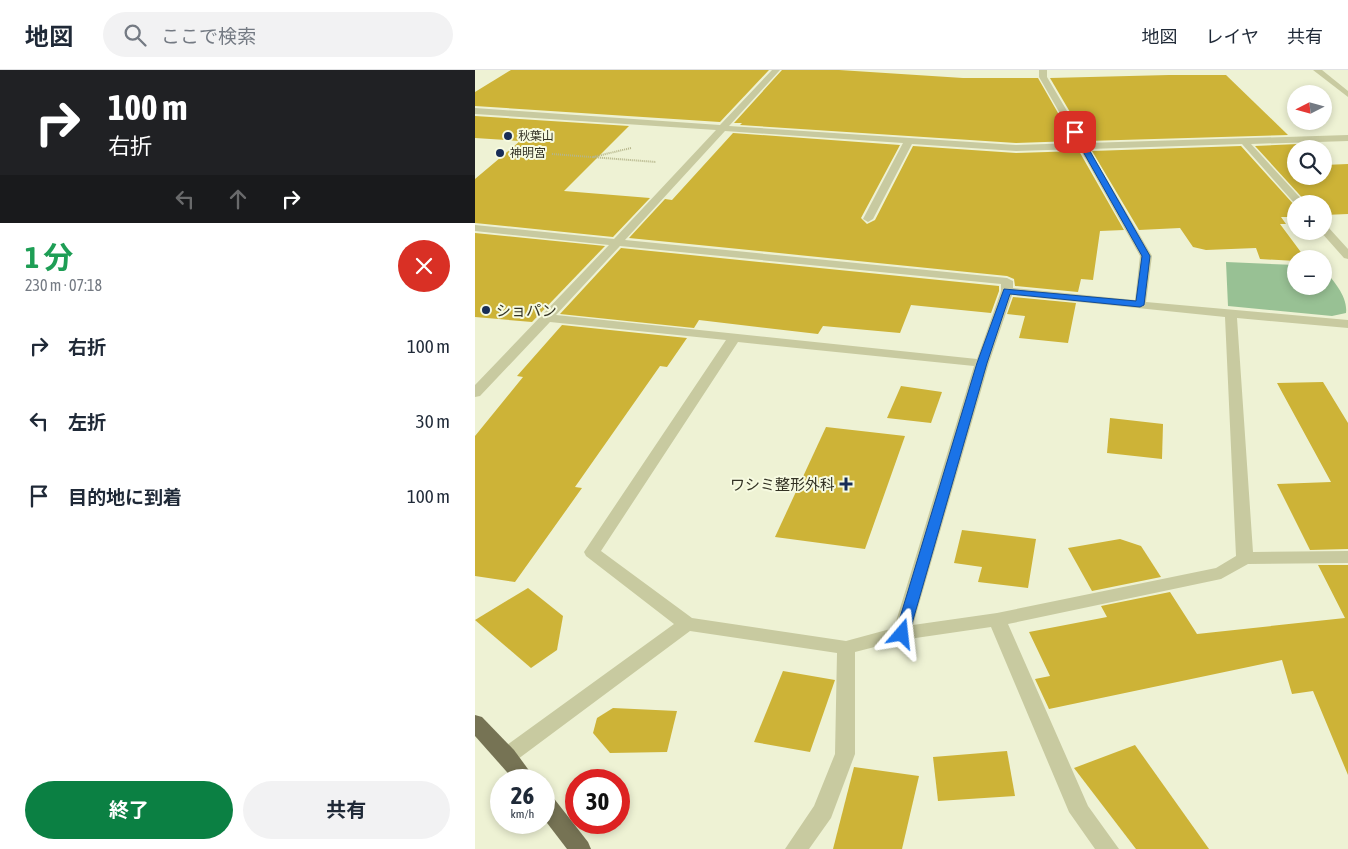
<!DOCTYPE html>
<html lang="ja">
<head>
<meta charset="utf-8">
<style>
  body { margin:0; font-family:"Asap Condensed","Noto Sans JP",sans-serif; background:#f2f2f3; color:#1f2937; height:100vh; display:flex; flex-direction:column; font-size:19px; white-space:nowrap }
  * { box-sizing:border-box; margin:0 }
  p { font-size:16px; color:#747a83 }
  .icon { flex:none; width:28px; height:28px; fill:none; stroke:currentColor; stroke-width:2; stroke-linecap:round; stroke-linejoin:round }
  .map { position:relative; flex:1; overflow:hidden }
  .side { display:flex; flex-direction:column; background:#fff; width:475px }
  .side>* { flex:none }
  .guide { background:#202124; color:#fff; overflow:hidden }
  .needle { width:32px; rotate:264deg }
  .fabs { position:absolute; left:812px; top:15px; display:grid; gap:10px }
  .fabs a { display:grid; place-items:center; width:45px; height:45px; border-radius:50%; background:#fff; box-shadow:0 2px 8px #0003; font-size:25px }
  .speed { position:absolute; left:15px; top:699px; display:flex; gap:10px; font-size:25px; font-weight:700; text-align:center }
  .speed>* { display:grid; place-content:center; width:65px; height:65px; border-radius:50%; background:#fff; box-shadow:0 2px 8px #0003; line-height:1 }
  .speed small { font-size:12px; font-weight:400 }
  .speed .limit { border:8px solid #d22; background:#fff; color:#111 }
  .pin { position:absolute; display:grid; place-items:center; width:42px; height:42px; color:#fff; margin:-21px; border-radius:10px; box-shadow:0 2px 8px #0006 }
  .me { position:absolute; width:55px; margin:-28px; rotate:17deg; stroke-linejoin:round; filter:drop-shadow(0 0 4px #0008) }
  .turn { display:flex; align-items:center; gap:18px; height:105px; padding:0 25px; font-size:22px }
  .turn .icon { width:65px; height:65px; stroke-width:2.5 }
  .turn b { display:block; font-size:35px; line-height:42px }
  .lanes { display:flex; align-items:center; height:48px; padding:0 25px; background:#0003; justify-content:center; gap:25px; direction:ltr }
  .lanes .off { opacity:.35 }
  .round { display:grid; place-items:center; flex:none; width:52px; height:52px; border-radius:26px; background:#f2f2f3 }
  .headline { display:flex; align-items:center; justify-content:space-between; height:85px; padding:0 25px }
  h1 { font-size:30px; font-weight:700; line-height:38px; color:#1e9e55 }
  .button { display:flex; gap:10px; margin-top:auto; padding:10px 25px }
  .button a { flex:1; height:58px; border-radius:30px; background:#0b8043; color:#fff; font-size:20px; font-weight:700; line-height:58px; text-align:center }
  .button a+a { background:#f2f2f3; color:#1f2937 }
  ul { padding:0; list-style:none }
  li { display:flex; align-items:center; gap:15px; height:75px; padding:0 25px }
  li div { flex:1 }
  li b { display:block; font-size:19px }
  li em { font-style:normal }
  header { display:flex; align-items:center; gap:30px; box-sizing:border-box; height:70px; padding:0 25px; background:#fff; border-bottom:1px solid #e0e1e3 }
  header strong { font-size:24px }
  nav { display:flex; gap:28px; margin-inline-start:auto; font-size:18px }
  .search { width:350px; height:45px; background:#f2f2f3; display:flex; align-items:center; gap:12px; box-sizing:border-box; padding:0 18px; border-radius:28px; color:#747a83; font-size:19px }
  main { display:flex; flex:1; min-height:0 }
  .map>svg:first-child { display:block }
  .green { fill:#98c194 }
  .building { fill:#cdb337 }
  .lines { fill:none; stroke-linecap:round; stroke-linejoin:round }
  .path { stroke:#b5b58a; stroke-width:2; stroke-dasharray:1 1; stroke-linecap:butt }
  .minor { fill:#c8caa0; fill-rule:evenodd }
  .major { fill:#767354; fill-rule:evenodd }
  .route { fill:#1a73e8; stroke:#114b97 }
  .poi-dot { fill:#182d56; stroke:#f6fae0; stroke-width:2 }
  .labels { text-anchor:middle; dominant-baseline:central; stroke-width:4; stroke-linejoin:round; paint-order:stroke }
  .far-poi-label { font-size:12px; fill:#333224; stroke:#f6fae0; text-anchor:start }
  .poi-label { font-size:15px; fill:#333224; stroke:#f6fae0; text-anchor:start }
</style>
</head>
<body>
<header>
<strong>地図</strong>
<div class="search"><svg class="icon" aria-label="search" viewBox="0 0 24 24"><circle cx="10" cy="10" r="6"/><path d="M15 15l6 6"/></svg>ここで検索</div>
<nav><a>地図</a><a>レイヤ</a><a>共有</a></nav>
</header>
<main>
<section class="side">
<div class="guide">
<div class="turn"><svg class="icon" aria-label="right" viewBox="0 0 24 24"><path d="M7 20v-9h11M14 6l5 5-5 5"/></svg><div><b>100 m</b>右折</div></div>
<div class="lanes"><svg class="icon off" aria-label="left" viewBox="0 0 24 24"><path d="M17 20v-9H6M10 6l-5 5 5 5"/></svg><svg class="icon off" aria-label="ahead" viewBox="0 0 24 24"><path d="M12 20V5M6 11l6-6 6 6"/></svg><svg class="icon" aria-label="right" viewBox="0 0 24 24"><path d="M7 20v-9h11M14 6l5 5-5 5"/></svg></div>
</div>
<div class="headline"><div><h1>1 分</h1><p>230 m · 07:18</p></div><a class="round" style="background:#d93025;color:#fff"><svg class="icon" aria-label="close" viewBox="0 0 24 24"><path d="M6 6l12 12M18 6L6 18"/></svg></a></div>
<ul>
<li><svg class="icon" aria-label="right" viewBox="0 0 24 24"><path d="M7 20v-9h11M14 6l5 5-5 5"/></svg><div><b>右折</b></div><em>100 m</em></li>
<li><svg class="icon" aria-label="left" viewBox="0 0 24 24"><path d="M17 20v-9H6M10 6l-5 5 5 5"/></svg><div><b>左折</b></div><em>30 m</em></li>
<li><svg class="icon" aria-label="arrive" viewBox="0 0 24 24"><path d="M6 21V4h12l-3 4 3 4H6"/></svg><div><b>目的地に到着</b></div><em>100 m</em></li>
</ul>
<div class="button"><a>終了</a><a>共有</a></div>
</section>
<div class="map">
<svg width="873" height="779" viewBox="0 0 873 779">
  <rect width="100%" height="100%" fill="#eef2d4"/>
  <path class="green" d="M751,192L821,195V216H849V200C859,211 873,227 871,243L857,246L753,236Z"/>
  <g class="building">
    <path d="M36,0H294L245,52L0,36V22Z"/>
    <path d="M307,0H364L488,8H563L599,71L541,73L265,55L267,53H259Z"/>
    <path d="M694,5H751L813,65L612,71L575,8Z"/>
    <path d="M0,46L154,56L89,121L175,128L138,167L0,153V109L45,71L0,68Z"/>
    <path d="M258,63L425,75L386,148L392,154L400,150L438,76L541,83L604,81L649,160L625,161L618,210L606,209L603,222L540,216L539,209L532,206L154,168L190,129L197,130Z"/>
    <path d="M823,74L828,79H821V106H849V95L873,94V144L849,145V134H833L780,76Z"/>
    <path d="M766,76L821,137V147H806L811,154H805L831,189H821V191L785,189L781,178L731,180L718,177L705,158L664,160L617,81Z"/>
    <path d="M0,163L130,176L57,252L0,247Z"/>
    <path d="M146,178L524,216V221L516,243L436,235L425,263L348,256L343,264L224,250L219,258L85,244Z"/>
    <path d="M538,227L601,233L593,273L544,268L550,246L532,244Z"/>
    <path d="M87,255L212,268L192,297L185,296L100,417L107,418L40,512L0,506V366L48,307L42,306Z"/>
    <path d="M848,312L873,353V479L835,480L802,414L856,412L802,313Z"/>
    <path d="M426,316L467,322L456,353L412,348Z"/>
    <path d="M635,348L688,354L687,389L632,383Z"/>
    <path d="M351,357L430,366L390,479L300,467Z"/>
    <path d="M487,460L561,469L553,518L503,512L507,497L479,493Z"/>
    <path d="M645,469L666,476L686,507L617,521L593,478Z"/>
    <path d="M843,495H873V705L838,621L817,624L807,590L574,639L560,609L575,606L554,562L632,547L626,536L695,522L722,564L870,548Z"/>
    <path d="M53,518L88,546L82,580L56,598L0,550Z"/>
    <path d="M308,601L360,610L335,682L279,672Z"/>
    <path d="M138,638L202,641L192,682L135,683L118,663L122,648Z"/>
    <path d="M660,675L734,779H661L599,698Z"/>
    <path d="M532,681L540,726L463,731L458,687Z"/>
    <path d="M379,697L444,706L427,779H358Z"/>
  </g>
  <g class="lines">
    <g class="path">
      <path d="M77,84L181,92"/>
      <path d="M118,87L156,78"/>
    </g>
    <g class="minor">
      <path d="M297,0H305L254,56L541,75L602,73L564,7V0H572V7L611,73L873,65V71L776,74L831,134L821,135L767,74L614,79L677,186L671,232L873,250V258L762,248L778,482L873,481V493L773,494L746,509L533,554L613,736L644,779H620L594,742L516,557L427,570L380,582V684L356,748L334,779H310L339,736L360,684L362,583L215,561L39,692L32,694L25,692L22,686L25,680L199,554L111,486L109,482L251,270L75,252L5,326L0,327V315L134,175L0,161V155L139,169L241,60L0,44V38L245,55ZM250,61L428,73L388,149L393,152L398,149L437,74L541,81L605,79L665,186L660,230L538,218V211L532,208L150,170ZM145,176L526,214V221L502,289L81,245ZM537,225L750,247L761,486L741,498L522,543L438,555L514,293ZM263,272L499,296L419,558L371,571L217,548L126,481Z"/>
      <path d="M838,0H847L873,21V27Z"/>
      <path d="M849,156L853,157L873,179V189L869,188L845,161H849Z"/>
    </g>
    <g class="major">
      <path d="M0,645L7,647L39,680L61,710H39L0,666Z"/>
      <path d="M69,724L77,726L113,772L116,779H92L69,749Z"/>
    </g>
  </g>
  <path class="route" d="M600,60L604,62L675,186L669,235L665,237L535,224L512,293L434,564L432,567H422L420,564L502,293L529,219L661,231L667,186L597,62Z"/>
  <g class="poi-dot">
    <circle cx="33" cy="66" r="5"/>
    <circle cx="25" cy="83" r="5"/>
    <circle cx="11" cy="240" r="5"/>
    <path d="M368.5 406.5h5v5h5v5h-5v5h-5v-5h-5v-5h5z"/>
  </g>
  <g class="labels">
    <g class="far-poi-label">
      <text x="43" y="66">秋葉山</text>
      <text x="35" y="83">神明宮</text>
    </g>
    <g class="poi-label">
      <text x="21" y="240">ショパン</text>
      <text x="360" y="414" text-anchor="end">ワシミ整形外科</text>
    </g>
  </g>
</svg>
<div class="fabs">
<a><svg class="needle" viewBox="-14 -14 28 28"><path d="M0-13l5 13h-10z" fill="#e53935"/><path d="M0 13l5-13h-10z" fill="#747a83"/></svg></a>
<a><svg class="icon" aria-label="search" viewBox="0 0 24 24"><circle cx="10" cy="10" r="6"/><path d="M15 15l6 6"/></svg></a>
<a>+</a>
<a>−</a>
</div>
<div class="speed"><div>26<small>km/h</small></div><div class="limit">30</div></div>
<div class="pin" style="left:600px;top:62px;background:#d93025"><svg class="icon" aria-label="arrive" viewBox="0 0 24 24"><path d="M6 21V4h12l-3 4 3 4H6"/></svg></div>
<svg class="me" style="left:427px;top:564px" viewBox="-20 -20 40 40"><path d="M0-17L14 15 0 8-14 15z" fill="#1a73e8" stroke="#fff" stroke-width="4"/></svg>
</div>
</main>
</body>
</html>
